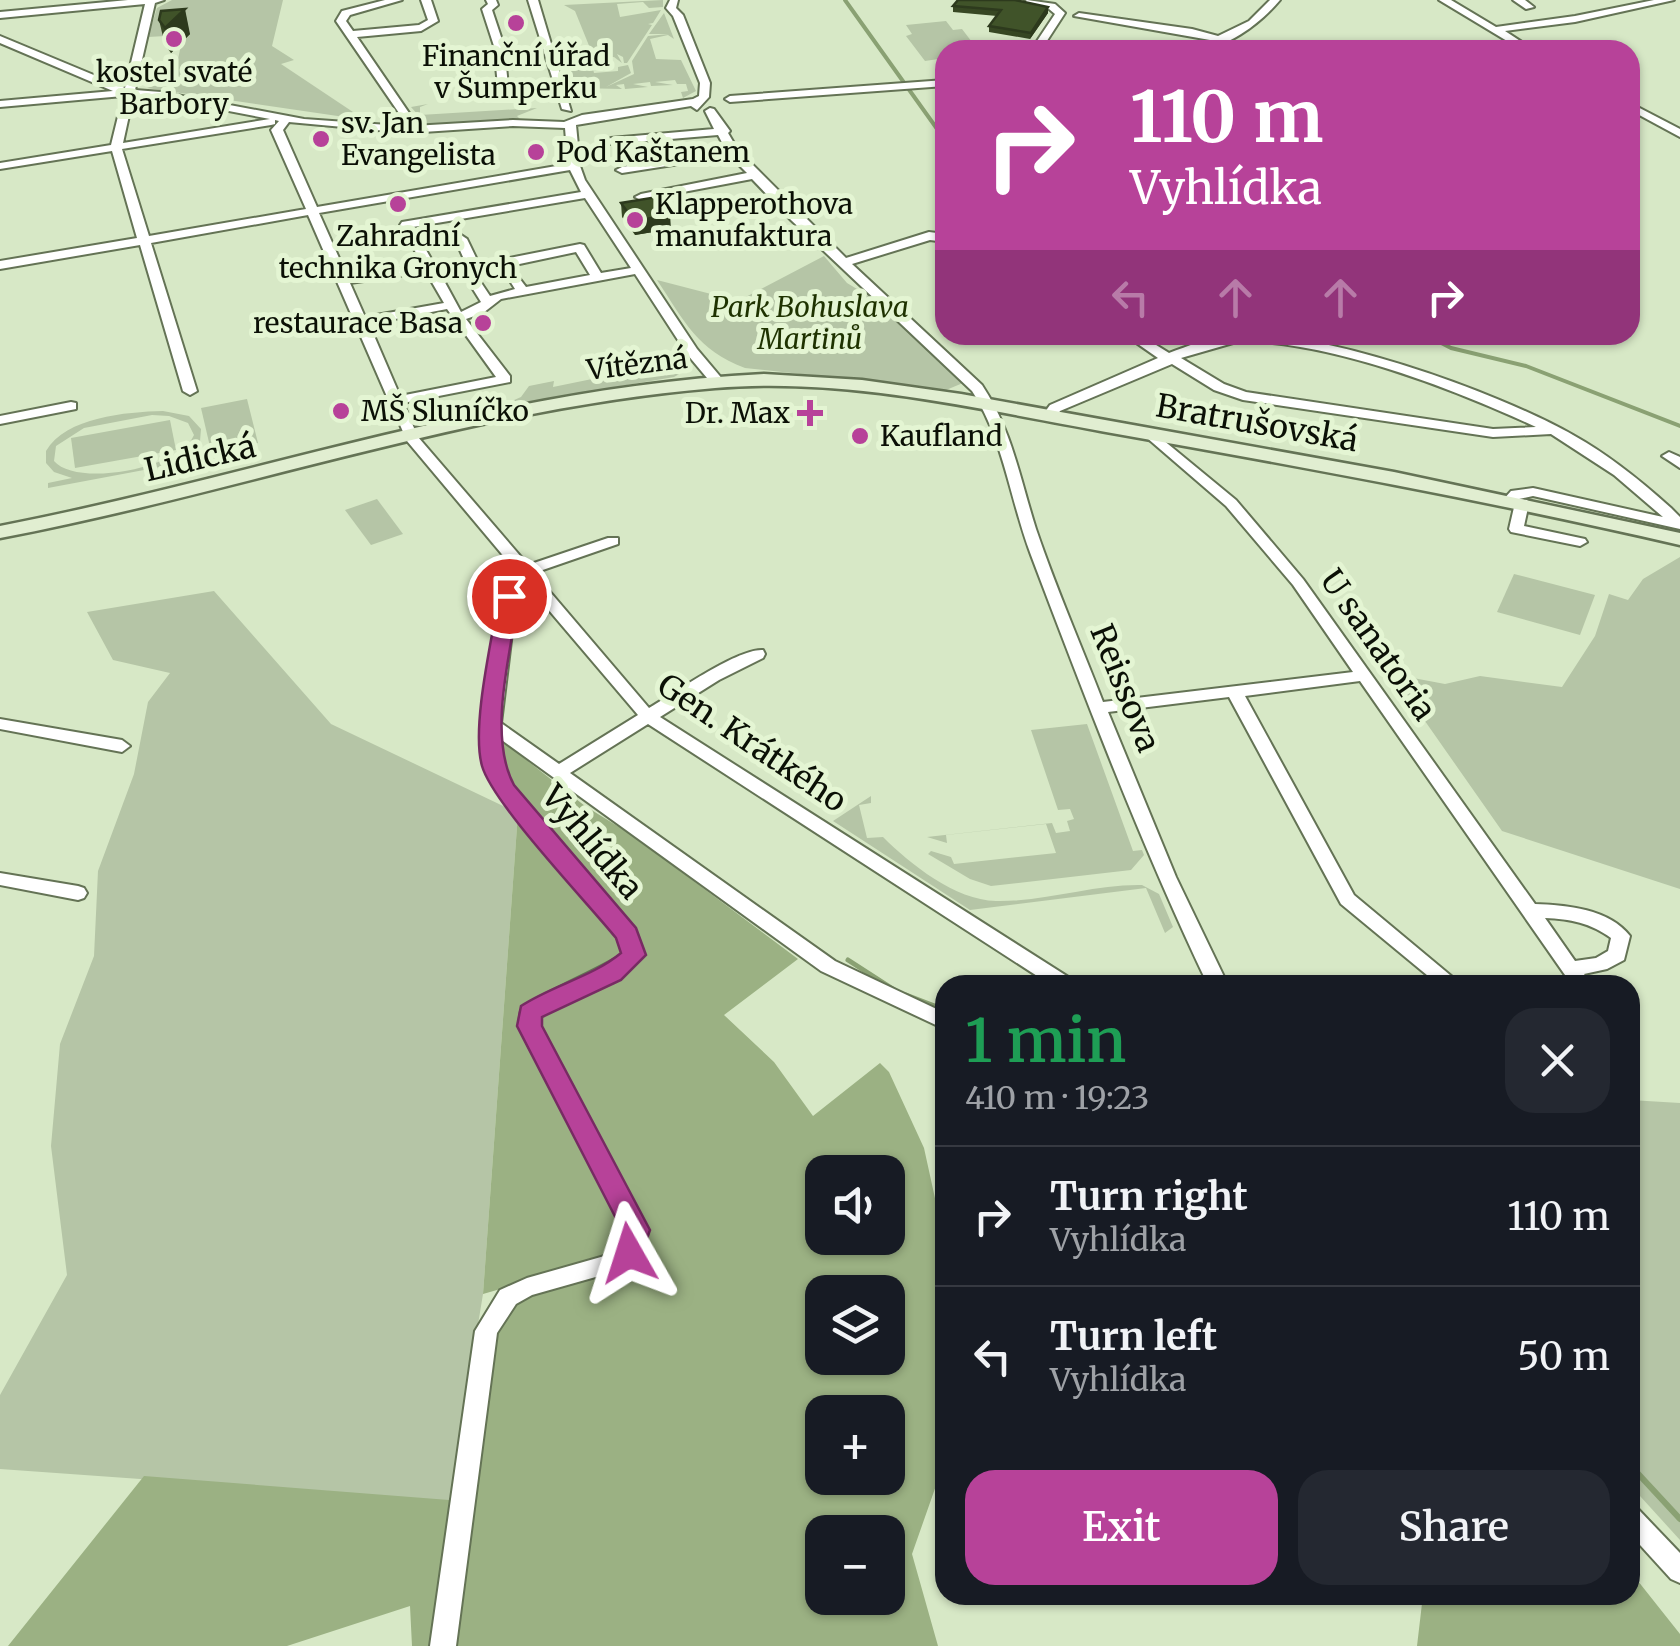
<!DOCTYPE html>
<html lang="en">
<head>
<meta charset="utf-8">
<style>
  body { margin:0; font-family:Merriweather,serif; background:#242831; color:#f1f3f6; height:100vh; display:flex; flex-direction:column; font-size:38px; white-space:nowrap }
  * { box-sizing:border-box; margin:0 }
  p { font-size:32px; color:#9ea1a6 }
  .icon { flex:none; width:55px; height:55px; fill:none; stroke:currentColor; stroke-width:2; stroke-linecap:round; stroke-linejoin:round }
  .map { position:relative; flex:1; overflow:hidden }
  .drawer { position:absolute; left:935px; top:975px; width:705px; height:630px; display:flex; flex-direction:column; background:#171b24; border-radius:30px; box-shadow:0 2px 8px #0004 }
  .drawer>* { flex:none }
  .hud { position:absolute; left:935px; top:40px; width:705px; height:305px; border-radius:30px; box-shadow:0 2px 8px #0004; background:#b74299; color:#fff; overflow:hidden }
  .fabs { position:absolute; left:805px; top:1155px; display:grid; gap:20px }
  .fabs a { display:grid; place-items:center; width:100px; height:100px; border-radius:20px; background:#171b24; box-shadow:0 2px 8px #0004; font-size:50px }
  .pin { position:absolute; display:grid; place-items:center; width:85px; height:85px; color:#fff; margin:-42px; border:5px solid #fff; border-radius:50%; box-shadow:0 2px 10px #0007 }
  .me { position:absolute; width:110px; margin:-55px; rotate:354deg; stroke-linejoin:round; filter:drop-shadow(0 0 8px #0008) }
  .turn { display:flex; align-items:center; gap:35px; height:210px; padding:0 30px; font-size:45px }
  .turn .icon { width:130px; height:130px; stroke-width:2.5 }
  .turn b { display:block; font-size:70px; line-height:85px }
  .lanes { display:flex; align-items:center; height:95px; padding:0 30px; background:#0003; justify-content:center; gap:50px; direction:ltr }
  .lanes .off { opacity:.35 }
  .round { display:grid; place-items:center; flex:none; width:105px; height:105px; border-radius:30px; background:#242831 }
  .overview { display:flex; align-items:center; justify-content:space-between; height:170px; padding:0 30px }
  h1 { font-size:60px; font-weight:600; line-height:75px; color:#1e9e55 }
  .primary-button { display:flex; gap:20px; margin-top:auto; padding:20px 30px }
  .primary-button a { flex:1; height:115px; border-radius:30px; background:#b74299; color:#fff; font-size:40px; font-weight:600; line-height:115px; text-align:center }
  .primary-button a+a { background:#242831; color:#f1f3f6 }
  ul { padding:0; list-style:none }
  li { display:flex; align-items:center; gap:30px; height:140px; padding:0 30px; border-top:2px solid #363941 }
  li div { flex:1 }
  li b { display:block; font-size:38px }
  li em { font-style:normal }
  .map>svg:first-child { display:block }
  .green { fill:#b5c5a6; fill-rule:evenodd }
  .forest { fill:#9bb183; fill-rule:evenodd }
  .lines { fill:none; stroke-linecap:round; stroke-linejoin:round }
  .stream-far2 { stroke:#8aa173; stroke-width:4 }
  .stream-far1 { stroke:#8aa173; stroke-width:5 }
  .stream { stroke:#8aa173; stroke-width:6 }
  .street-casing { stroke:#647355; stroke-width:4 }
  .secondary-casing { stroke:#647355; stroke-width:5 }
  .street { fill:#fff; fill-rule:evenodd }
  .secondary { fill:#e1eed1; fill-rule:evenodd }
  .wall { fill:#374723 }
  .shaded-wall { fill:#2d3a1d }
  .building { fill:#405329; stroke:#2d3a1d; stroke-width:2.5 }
  .route { fill:#b74299; stroke:#772b63; stroke-width:2.5 }
  .poi-dot { fill:#b74299; stroke:#e4f5d3; stroke-width:4 }
  .labels { text-anchor:middle; dominant-baseline:central; stroke-width:10; stroke-linejoin:round; paint-order:stroke }
  .far-poi-label { font-size:28px; fill:#0b1006; stroke:#e4f5d3; text-anchor:start }
  .far-park-label { font-size:28px; font-style:italic; fill:#1e3200; stroke:#e4f5d3 }
  .far-street-label { font-size:28px; fill:#0b1006; stroke:#e4f5d3 }
  .street-label { font-size:32px; fill:#0b1006; stroke:#e4f5d3 }
</style>
</head>
<body>
<div class="map">
<svg width="1680" height="1646" viewBox="0 0 1680 1646">
  <rect width="100%" height="100%" fill="#d7e8c6"/>
  <g class="green">
    <path d="M172,0H283L272,46L294,60L281,64L365,120L147,88L173,79L141,76L175,74L183,35L148,37L157,8Z"/>
    <path d="M663,0V7L649,8L643,2L617,4L620,17L661,10L653,23L648,24L652,25L627,63H624L623,57L617,54L622,63L614,57L591,59L594,73L618,71V67L628,65L631,73L606,87L634,74L632,61L648,36L669,34H649L664,13L674,39L668,35L650,39L656,59L681,60L696,91L683,98L681,92L688,91L686,84H677L675,80L655,82L673,85L651,86L650,82L633,84L648,87L625,89L624,84L616,85L622,89L578,88L568,67L592,53L575,11L564,5Z"/>
    <path d="M946,21L953,30L962,29L978,50H945V58L925,61L906,36L912,34L906,25Z"/>
    <path d="M428,104L420,107V115L537,108L517,116L520,119C487,122 443,132 411,123H425L411,107Z"/>
    <path d="M824,256L847,283L872,298L963,383L946,390L745,368C697,350 685,322 657,280L738,301Z"/>
    <path d="M686,354L690,368L674,377L515,404L512,401L521,397L529,386L554,381L553,387L675,362L677,356Z"/>
    <path d="M247,399L258,443L211,451L201,408Z"/>
    <path d="M163,411L189,416L201,429L200,441L184,458L207,454L208,458L48,488V483L72,478L54,472L46,463V451C66,417 126,412 163,411ZM152,415L169,416L188,423L194,435C181,468 77,488 54,461L56,446L84,428Z"/>
    <path d="M170,420L176,450L75,468L71,438Z"/>
    <path d="M377,499L403,534L371,545L345,510Z"/>
    <path d="M1680,557V889L1502,831L1392,674L1445,684L1480,676L1562,687L1595,636L1609,594L1628,600L1643,579Z"/>
    <path d="M1514,574L1595,595L1580,635L1497,612Z"/>
    <path d="M214,591L331,724L518,813L483,1294L449,1501L0,1469V1395L67,1275L51,1146L60,1044L94,956L98,871L134,774L148,702L170,673L113,660L87,612Z"/>
    <path d="M1087,724L1133,851L1142,850L1144,855L1131,870L991,886L970,879L928,854L931,851L951,857L954,864L1056,853L1046,824L946,835L947,843L927,837L1052,823L1056,833L1070,831L1067,821L1074,819L1070,809L1058,810L1031,730Z"/>
    <path d="M871,796V803L859,805L867,838L883,837C910,864 955,900 996,901C1044,902 1094,884 1142,885L1159,894L1173,927L1165,933L1146,888L970,910L833,821Z"/>
    <path d="M1630,1100L1680,1103V1540L1630,1485Z"/>
  </g>
  <g class="forest">
    <path d="M501,740L585,806L632,835L798,959L724,1015L774,1062L813,1116L880,1063L889,1072L924,1148L945,1244V1460L912,1554L938,1646H412L410,1606L287,1646H8L144,1476L449,1500L480,1443L499,1312L586,1264L483,1294L518,813ZM822,1172H888V1238H822ZM822,1292H888V1358H822ZM822,1412H888V1478H822ZM822,1532H888V1598H822Z"/>
    <path d="M1630,1571L1680,1634V1646H1417L1423,1595H1630Z"/>
  </g>
  <g class="lines">
    <g class="stream-far2">
      <path d="M845,0L945,140"/>
      <path d="M1426,335L1451,348L1526,366L1680,426"/>
    </g>
    <g class="stream-far1">
      <path d="M848,960L896,991"/>
      <path d="M906,995L945,1010"/>
    </g>
    <path class="stream" d="M1630,1465L1680,1519"/>
    <defs>
      <g id="street">
        <path d="M128,0H164L155,3L135,90L161,92L304,119L402,126L399,113L336,21L342,11L385,0H402L350,15L346,21L353,31L419,25L428,20L421,0H431L438,21L421,31L357,37L409,113L413,126L513,120L564,122L582,115L693,99L699,96L700,83L673,16L666,8L670,0H678L676,8L683,15L710,83L709,97L697,110L691,106L576,125L580,166L585,180L697,349L724,381L722,384H712L687,354L635,274L501,299L483,313L466,319L510,376V382L403,403L418,437L528,565L608,538H618V544L534,573L649,708C673,694 738,648 763,650L765,654L763,658L719,680L660,717L1073,980L1076,985H1051L648,724L570,773L835,961L945,1013V1028L938,1026L821,971L499,738L501,766L512,786L635,930L643,955L616,977L539,1017V1027L647,1230L631,1267L532,1295L516,1304L497,1333L456,1646H430L475,1331L500,1290L527,1278L615,1253L625,1230L519,1027C519,1024 520,1014 521,1011C527,999 606,967 624,953L619,937L499,793L485,766L482,747L506,559L407,441L391,404L386,401L388,399L308,215L151,243L197,391L190,395L183,391L140,245L0,269V261L137,238L112,151L0,169V163L111,145L123,96L0,107V101L113,91L0,43V36L125,88L145,4L0,18V12ZM133,97L161,98L270,119L123,143ZM275,120L279,121L271,130L306,209L149,236L122,149L271,125L275,124ZM289,122L408,133L513,126L565,128L568,164L317,207L283,130ZM570,170L581,192L402,222L400,225L423,265L347,276L319,213ZM585,198L631,268L601,273L584,245L580,244L479,264L467,239L461,235L455,239L467,266L438,271L413,227ZM576,252L590,275L526,287L510,266ZM497,269L505,273L515,289L490,296L478,278L480,271ZM426,272L444,303L365,317L350,283ZM467,273L466,278L481,302L461,312L442,277ZM447,309L496,377L400,396L369,324ZM519,575L638,715L559,764L501,723Z"/>
        <path d="M486,0H496L498,5L492,10L504,46L509,96L504,99L499,96L494,46L482,9L488,4Z"/>
        <path d="M528,0H538L571,111L562,109Z"/>
        <path d="M1027,0L1055,4L1065,13L1041,50H1031L1055,14L1049,9L1024,5L1022,3Z"/>
        <path d="M1270,0H1280C1258,26 1225,50 1192,50L1210,40L1074,16L1079,13L1192,29L1218,36L1249,21Z"/>
        <path d="M1439,0H1451L1496,27L1575,16L1654,0H1674L1575,22L1505,31L1534,50H1522Z"/>
        <path d="M1513,0H1525L1534,7L1526,9Z"/>
        <path d="M945,80V86L730,102L725,99L730,96Z"/>
        <path d="M1630,103L1680,129V137L1630,110Z"/>
        <path d="M710,108L714,109L730,131L728,133L738,150L846,258L929,232L945,234V242L930,240L852,264L982,385C1012,430 1020,479 1036,529C1056,588 1081,645 1103,702L1353,672L1293,585L1226,506L1146,437L1144,434L1151,430L1236,500L1303,579L1535,904C1567,905 1609,909 1630,936L1624,960L1607,969L1584,974L1592,985H1572L1360,681L1245,696L1354,895L1462,985H1439L1341,904L1229,697L1108,712L1176,877L1228,985H1208C1141,845 1086,700 1031,555C1010,500 1004,440 972,391L791,220L752,179L641,200L635,197L641,194L747,173L730,156L622,173L616,170L622,167L726,150L718,135L611,144L605,141L611,138L714,129L705,111ZM1545,918C1570,919 1591,923 1611,938L1608,951L1596,958L1575,961Z"/>
        <path d="M1125,335H1140L1169,353C1188,346 1208,338 1228,336C1310,324 1500,393 1573,435C1609,455 1641,481 1671,508L1680,517V529L1533,496L1519,499L1527,500L1529,503L1524,526L1585,539L1587,542L1580,546L1511,532L1509,529L1515,503H1505L1503,500L1511,491L1533,488L1663,517L1614,475L1551,434L1493,437L1243,400L1214,390L1172,364L1060,411L1054,419H1044L1042,416L1050,405L1158,358ZM1240,341C1332,342 1452,388 1536,427L1493,429L1246,392L1224,384L1181,358Z"/>
        <path d="M71,402L76,403V409L0,424V416Z"/>
        <path d="M1669,452L1680,457V468L1662,456Z"/>
        <path d="M0,719L122,740L130,746L122,752L0,729Z"/>
        <path d="M0,873L78,886L84,888L87,893L84,898L78,900L0,885Z"/>
        <path d="M1630,1506L1638,1509L1680,1553V1583L1671,1579L1630,1534Z"/>
      </g>
      <path id="secondary" d="M764,374L862,380L961,394L1394,472L1680,533V545C1490,501 1298,466 1106,432C978,409 846,377 715,388C472,408 238,493 0,538V526C254,477 504,386 764,374Z"/>
    </defs>
    <use href="#street" class="street-casing"/>
    <use href="#secondary" class="secondary-casing"/>
    <use href="#street" class="street"/>
    <use href="#secondary" class="secondary"/>
  </g>
  <g class="wall">
    <path d="M953,6L1048,13L1030,39L989,32V26L997,16L953,12Z"/>
    <path d="M159,20L190,34L171,53L165,45Z"/>
    <path d="M621,203L671,229L635,235L622,217Z"/>
  </g>
  <g class="shaded-wall">
    <path d="M1048,7V13L1030,39L1031,33Z"/>
    <path d="M185,9L190,34L171,53L165,28Z"/>
    <path d="M670,215L671,229L635,235L634,221Z"/>
  </g>
  <g class="building">
    <path d="M958,0H1015L1048,7L1031,33L989,26L1001,10L953,6Z"/>
    <path d="M185,9L165,28L159,20L161,11Z"/>
    <path d="M657,197L670,215L634,221L621,203Z"/>
  </g>
  <path class="route" d="M509,590L519,596C511,651 487,735 514,785L636,928L646,955L621,980L542,1017V1026L650,1230L639,1261L629,1265L619,1261L615,1253L622,1230L517,1026L521,1006C553,985 592,977 621,953L616,938C587,902 493,804 482,766C471,727 492,639 499,596Z"/>
  <g class="poi-dot">
    <circle cx="516" cy="23" r="10"/>
    <circle cx="174" cy="39" r="10"/>
    <circle cx="321" cy="139" r="10"/>
    <circle cx="536" cy="152" r="10"/>
    <circle cx="398" cy="204" r="10"/>
    <circle cx="635" cy="220" r="10"/>
    <circle cx="483" cy="323" r="10"/>
    <circle cx="341" cy="411" r="10"/>
    <path d="M805 398h10v10h10v10h-10v10h-10v-10h-10v-10h10z"/>
    <circle cx="860" cy="436" r="10"/>
  </g>
  <g class="labels">
    <g class="far-poi-label">
      <text x="516" y="56" text-anchor="middle">Finanční úřad<tspan x="516" dy="32">v Šumperku</tspan></text>
      <text x="174" y="72" text-anchor="middle">kostel svaté<tspan x="174" dy="32">Barbory</tspan></text>
      <text x="341" y="123">sv. Jan<tspan x="341" dy="32">Evangelista</tspan></text>
      <text x="556" y="152">Pod Kaštanem</text>
      <text x="655" y="204">Klapperothova<tspan x="655" dy="32">manufaktura</tspan></text>
      <text x="398" y="236" text-anchor="middle">Zahradní<tspan x="398" dy="32">technika Gronych</tspan></text>
      <text x="463" y="323" text-anchor="end">restaurace Basa</text>
      <text x="361" y="411">MŠ Sluníčko</text>
      <text x="790" y="413" text-anchor="end">Dr. Max</text>
      <text x="880" y="436">Kaufland</text>
    </g>
    <g class="far-park-label">
      <text x="810" y="307">Park Bohuslava<tspan x="810" dy="32">Martinů</tspan></text>
    </g>
    <g class="far-street-label">
      <text transform="translate(637 364) rotate(-7)">Vítězná</text>
    </g>
    <g class="street-label">
      <text transform="translate(1257 423) rotate(10)">Bratrušovská</text>
      <text transform="translate(200 458) rotate(-13)">Lidická</text>
      <text transform="translate(1378 645) rotate(55)">U sanatoria</text>
      <text transform="translate(1125 688) rotate(68)">Reissova</text>
      <text transform="translate(752 743) rotate(34)">Gen. Krátkého</text>
      <text transform="translate(592 842) rotate(50)">Vyhlídka</text>
    </g>
  </g>
</svg>
<div class="fabs">
<a><svg class="icon" aria-label="sound" viewBox="0 0 24 24"><path d="M4 9h4l5-4v14l-5-4H4zM17 9q2 3 0 6"/></svg></a>
<a><svg class="icon" aria-label="layers" viewBox="0 0 24 24"><path d="M12 4l9 5-9 5-9-5zM3 14l9 5 9-5"/></svg></a>
<a>+</a>
<a>−</a>
</div>
<div class="pin" style="left:509px;top:596px;background:#d93025"><svg class="icon" aria-label="arrive" viewBox="0 0 24 24"><path d="M6 21V4h12l-3 4 3 4H6"/></svg></div>
<svg class="me" style="left:629px;top:1253px" viewBox="-20 -20 40 40"><path d="M0-17L14 15 0 8-14 15z" fill="#b74299" stroke="#fff" stroke-width="4"/></svg>
<div class="hud">
<div class="turn"><svg class="icon" aria-label="right" viewBox="0 0 24 24"><path d="M7 20v-9h11M14 6l5 5-5 5"/></svg><div><b>110 m</b>Vyhlídka</div></div>
<div class="lanes"><svg class="icon off" aria-label="left" viewBox="0 0 24 24"><path d="M17 20v-9H6M10 6l-5 5 5 5"/></svg><svg class="icon off" aria-label="ahead" viewBox="0 0 24 24"><path d="M12 20V5M6 11l6-6 6 6"/></svg><svg class="icon off" aria-label="ahead" viewBox="0 0 24 24"><path d="M12 20V5M6 11l6-6 6 6"/></svg><svg class="icon" aria-label="right" viewBox="0 0 24 24"><path d="M7 20v-9h11M14 6l5 5-5 5"/></svg></div>
</div>
<section class="drawer">
<div class="overview"><div><h1>1 min</h1><p>410 m · 19:23</p></div><a class="round"><svg class="icon" aria-label="close" viewBox="0 0 24 24"><path d="M6 6l12 12M18 6L6 18"/></svg></a></div>
<ul>
<li><svg class="icon" aria-label="right" viewBox="0 0 24 24"><path d="M7 20v-9h11M14 6l5 5-5 5"/></svg><div><b>Turn right</b><p>Vyhlídka</p></div><em>110 m</em></li>
<li><svg class="icon" aria-label="left" viewBox="0 0 24 24"><path d="M17 20v-9H6M10 6l-5 5 5 5"/></svg><div><b>Turn left</b><p>Vyhlídka</p></div><em>50 m</em></li>
</ul>
<div class="primary-button"><a>Exit</a><a>Share</a></div>
</section>
</div>
</body>
</html>
